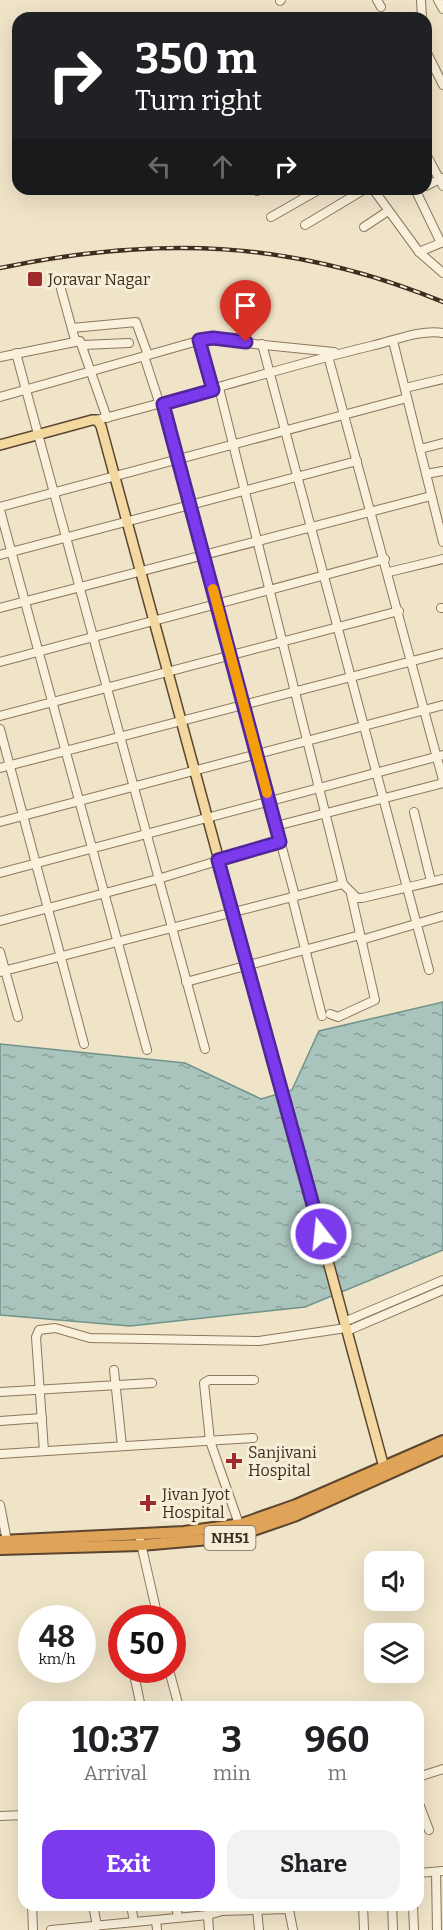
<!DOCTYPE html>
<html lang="en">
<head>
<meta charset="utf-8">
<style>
  body { margin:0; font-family:Bitter,serif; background:#f2f2f2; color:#202124; height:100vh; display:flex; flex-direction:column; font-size:22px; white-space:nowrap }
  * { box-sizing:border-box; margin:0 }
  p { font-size:20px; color:#757577 }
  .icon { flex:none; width:33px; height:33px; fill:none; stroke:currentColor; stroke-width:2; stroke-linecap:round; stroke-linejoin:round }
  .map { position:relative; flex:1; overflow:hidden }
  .side { position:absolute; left:18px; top:1701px; width:406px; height:210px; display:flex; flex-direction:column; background:#fff; border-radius:18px; box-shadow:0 6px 24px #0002 }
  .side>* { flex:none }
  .banner { position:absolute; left:12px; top:12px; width:420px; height:183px; border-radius:18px; box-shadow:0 6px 24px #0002; background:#202124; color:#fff; overflow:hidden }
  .fabs { position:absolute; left:364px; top:1551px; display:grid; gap:12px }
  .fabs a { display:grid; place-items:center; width:60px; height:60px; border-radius:12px; background:#fff; box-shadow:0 6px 24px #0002; font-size:30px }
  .speed { position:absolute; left:18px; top:1605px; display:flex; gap:12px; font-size:30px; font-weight:700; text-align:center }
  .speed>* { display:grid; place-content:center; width:78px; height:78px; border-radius:50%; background:#fff; box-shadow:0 6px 24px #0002; line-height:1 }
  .speed small { font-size:15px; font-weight:400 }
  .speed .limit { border:9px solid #d22; background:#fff; color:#111 }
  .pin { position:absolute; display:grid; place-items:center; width:51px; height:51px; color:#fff; margin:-62px -26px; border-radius:50% 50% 50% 0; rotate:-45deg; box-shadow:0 0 6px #0007 }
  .pin .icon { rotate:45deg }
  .me { position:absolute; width:66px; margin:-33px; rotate:344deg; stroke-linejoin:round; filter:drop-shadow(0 0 4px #0008) }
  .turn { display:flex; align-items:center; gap:21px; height:126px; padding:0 24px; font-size:27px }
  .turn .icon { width:78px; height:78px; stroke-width:2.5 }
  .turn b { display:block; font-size:42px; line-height:51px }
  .lanes { display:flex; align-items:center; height:57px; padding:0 24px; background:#0003; justify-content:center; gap:30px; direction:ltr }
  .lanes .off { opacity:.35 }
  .eta { display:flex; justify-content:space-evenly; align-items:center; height:102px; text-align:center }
  .eta b { font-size:36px; font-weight:700; line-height:42px }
  .cta { display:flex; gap:12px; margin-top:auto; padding:12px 24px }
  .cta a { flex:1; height:69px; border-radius:18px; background:#7c3aed; color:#fff; font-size:24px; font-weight:700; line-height:69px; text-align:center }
  .cta a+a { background:#f2f2f2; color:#202124 }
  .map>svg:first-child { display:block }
  .water { fill:url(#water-ripples); stroke:#6f938a; stroke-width:1.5 }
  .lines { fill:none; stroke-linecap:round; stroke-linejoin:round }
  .minor-casing { stroke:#8d765c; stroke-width:10 }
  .major-casing { stroke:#5b4430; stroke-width:12 }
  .highway-casing { stroke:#5b4430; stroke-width:14 }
  .minor { stroke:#faf1dc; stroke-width:8 }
  .major { stroke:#f3d9a0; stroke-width:9 }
  .highway { stroke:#e0a458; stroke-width:10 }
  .rail-casing { stroke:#3d2e20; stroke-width:4.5 }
  .rail { stroke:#f7eed8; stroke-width:2; stroke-dasharray:7; stroke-linecap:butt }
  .route-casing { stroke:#51269a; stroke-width:15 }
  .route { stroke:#7c3aed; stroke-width:10 }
  .slow { stroke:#f59e0b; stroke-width:10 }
  .poi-dot { fill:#9e2a2b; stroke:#f7eed8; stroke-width:2 }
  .labels { text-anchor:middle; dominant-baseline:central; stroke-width:6; stroke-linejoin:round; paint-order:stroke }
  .shield { fill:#f7eed8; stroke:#756857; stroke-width:1.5 }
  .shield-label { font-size:15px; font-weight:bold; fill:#3d2e20 }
  .poi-label { font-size:16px; fill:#3d2e20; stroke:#f7eed8; text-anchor:start }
</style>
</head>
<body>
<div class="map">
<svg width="443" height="1930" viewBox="0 0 443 1930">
  <defs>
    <pattern id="water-ripples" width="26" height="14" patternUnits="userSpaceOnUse" patternTransform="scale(1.5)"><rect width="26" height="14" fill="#a9c4bc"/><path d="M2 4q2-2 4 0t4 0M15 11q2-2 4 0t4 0" fill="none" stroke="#8ba098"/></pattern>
  </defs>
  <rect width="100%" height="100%" fill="#f0e4c8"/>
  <path class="water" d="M443,1002V1250L305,1307L130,1326L0,1315V1044L185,1063L261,1099L292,1090L319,1031Z"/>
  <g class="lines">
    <defs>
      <g id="minor">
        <path d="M377,0L381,7"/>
        <path d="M421,0L422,18"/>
        <path d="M438,0L443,9"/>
        <path d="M280,1L281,0"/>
        <path d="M426,51L443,85"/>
        <path d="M426,154L443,186"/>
        <path d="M426,186L442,178"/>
        <path d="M373,189L419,252L443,273"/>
        <path d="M415,189L441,243"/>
        <path d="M257,191L261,189"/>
        <path d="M271,217L320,189"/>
        <path d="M305,225L365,189"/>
        <path d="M364,227L388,211"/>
        <path d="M419,252L443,242"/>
        <path d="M61,289L75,340"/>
        <path d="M72,328L136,322L148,355"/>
        <path d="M199,340L212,390"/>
        <path d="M393,341L443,542"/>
        <path d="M262,344L429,970"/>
        <path d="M83,345L129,343"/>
        <path d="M16,353L205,1049"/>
        <path d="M144,356L160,405"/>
        <path d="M328,356L443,780"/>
        <path d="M0,357L80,341L107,418"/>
        <path d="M219,388L343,884"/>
        <path d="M405,388L443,379"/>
        <path d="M0,397L205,339L334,352"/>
        <path d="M163,404L295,896"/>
        <path d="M97,420C189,397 279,368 371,346C393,341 421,329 443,333"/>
        <path d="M420,449L443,443"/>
        <path d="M426,474L443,471"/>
        <path d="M0,507L407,398"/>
        <path d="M0,510L147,1050"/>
        <path d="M0,555L357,461"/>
        <path d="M389,572L443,559"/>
        <path d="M0,608L431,496"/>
        <path d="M441,608H443"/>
        <path d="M0,662L385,559"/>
        <path d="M0,716L399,611"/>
        <path d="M0,729L84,1044"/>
        <path d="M0,768L443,653"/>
        <path d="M414,812L431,881"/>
        <path d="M0,822L443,705"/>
        <path d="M276,826L443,783"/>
        <path d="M0,873L443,755"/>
        <path d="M292,897L322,1016"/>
        <path d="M0,921L158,879L280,842"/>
        <path d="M361,940L443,916"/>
        <path d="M0,952L18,1017"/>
        <path d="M0,972L343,884L357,898H362L443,879"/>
        <path d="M186,982L360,935"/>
        <path d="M330,1014L338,1017L375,1000L351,894"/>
        <path d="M344,1322L443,1280"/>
        <path d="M347,1331L443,1290"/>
        <path d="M114,1370L122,1446"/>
        <path d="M0,1392L152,1383"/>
        <path d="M0,1421L42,1418"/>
        <path d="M44,1451L36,1337L39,1330L55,1328L90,1338L259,1341L346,1328"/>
        <path d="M0,1454L253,1438"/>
        <path d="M0,1505L7,1541"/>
        <path d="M239,1524L210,1441L204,1383L209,1380H254"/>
        <path d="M139,1535L158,1618"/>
        <path d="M133,1670L141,1707"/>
        <path d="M169,1670L179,1707"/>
        <path d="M418,1777L443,1769"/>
        <path d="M418,1801L429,1830"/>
        <path d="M0,1816L24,1815"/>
        <path d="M436,1872L437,1930"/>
        <path d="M418,1873L443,1871"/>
        <path d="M32,1905L33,1930"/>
        <path d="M93,1905L97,1926"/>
        <path d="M131,1905L134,1922"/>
        <path d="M176,1905L178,1918"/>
        <path d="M288,1905L293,1930"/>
        <path d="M363,1905L364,1930"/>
        <path d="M392,1905L393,1930"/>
        <path d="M413,1905L414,1930"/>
        <path d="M257,1909L259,1930"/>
        <path d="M221,1911L289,1909"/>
        <path d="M208,1915L209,1930"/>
        <path d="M156,1920L157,1930"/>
        <path d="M51,1930L208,1915L219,1912L225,1905"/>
      </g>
      <path id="major" d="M0,445L92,420H97L101,426L385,1471"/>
      <g id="highway">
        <path d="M0,1541L184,1532L242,1524L296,1505L443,1441"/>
        <path d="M0,1549L141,1545L233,1537L294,1516L443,1449"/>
      </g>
    </defs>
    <use href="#minor" class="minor-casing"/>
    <use href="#major" class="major-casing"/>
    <use href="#highway" class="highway-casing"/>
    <use href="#minor" class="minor"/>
    <use href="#major" class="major"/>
    <use href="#highway" class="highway"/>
    <defs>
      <path id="rail" d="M0,268C159,235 292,240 443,302"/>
    </defs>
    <use href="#rail" class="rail-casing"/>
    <use href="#rail" class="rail"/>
  </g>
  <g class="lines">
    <defs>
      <path id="route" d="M246,342L213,338L199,340L213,390L163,404L280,842L218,860L321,1234"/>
    </defs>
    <use href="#route" class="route-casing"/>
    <use href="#route" class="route"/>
    <path class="slow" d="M213,589L267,793"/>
  </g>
  <g class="poi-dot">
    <rect x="27" y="271" width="16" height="16" rx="3"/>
    <path d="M231 1452h6v6h6v6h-6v6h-6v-6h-6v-6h6z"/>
    <path d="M145 1494h6v6h6v6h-6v6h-6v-6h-6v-6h6z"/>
  </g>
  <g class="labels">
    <rect class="shield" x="204.5" y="1526" width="51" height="24" rx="4.5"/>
    <g class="shield-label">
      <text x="230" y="1538">NH51</text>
    </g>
    <g class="poi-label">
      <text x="48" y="279">Joravar Nagar</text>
      <text x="248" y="1452">Sanjivani<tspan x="248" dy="18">Hospital</tspan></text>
      <text x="162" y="1494">Jivan Jyot<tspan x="162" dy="18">Hospital</tspan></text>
    </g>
  </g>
</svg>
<div class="fabs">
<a><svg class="icon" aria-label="sound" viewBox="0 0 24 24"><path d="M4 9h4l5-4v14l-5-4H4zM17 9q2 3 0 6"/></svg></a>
<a><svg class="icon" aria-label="layers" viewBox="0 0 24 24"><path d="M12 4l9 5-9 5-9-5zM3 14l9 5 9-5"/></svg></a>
</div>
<div class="speed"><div>48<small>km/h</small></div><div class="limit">50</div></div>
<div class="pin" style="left:246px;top:342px;background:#d93025"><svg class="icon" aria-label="arrive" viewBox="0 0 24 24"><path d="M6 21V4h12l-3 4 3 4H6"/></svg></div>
<svg class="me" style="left:321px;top:1234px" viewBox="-20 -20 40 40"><circle r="17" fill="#7c3aed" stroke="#fff" stroke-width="3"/><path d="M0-11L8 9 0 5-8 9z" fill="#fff"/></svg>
<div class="banner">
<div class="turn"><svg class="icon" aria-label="right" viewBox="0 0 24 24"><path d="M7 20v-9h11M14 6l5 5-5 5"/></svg><div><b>350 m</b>Turn right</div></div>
<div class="lanes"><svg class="icon off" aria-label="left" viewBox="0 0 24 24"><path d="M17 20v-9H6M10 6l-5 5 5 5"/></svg><svg class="icon off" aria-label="ahead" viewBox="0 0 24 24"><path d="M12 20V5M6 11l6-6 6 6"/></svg><svg class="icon" aria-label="right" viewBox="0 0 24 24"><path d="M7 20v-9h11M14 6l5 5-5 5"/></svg></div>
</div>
<section class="side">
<div class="eta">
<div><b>10:37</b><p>Arrival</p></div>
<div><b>3</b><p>min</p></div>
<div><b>960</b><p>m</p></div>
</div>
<div class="cta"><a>Exit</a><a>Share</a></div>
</section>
</div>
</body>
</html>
